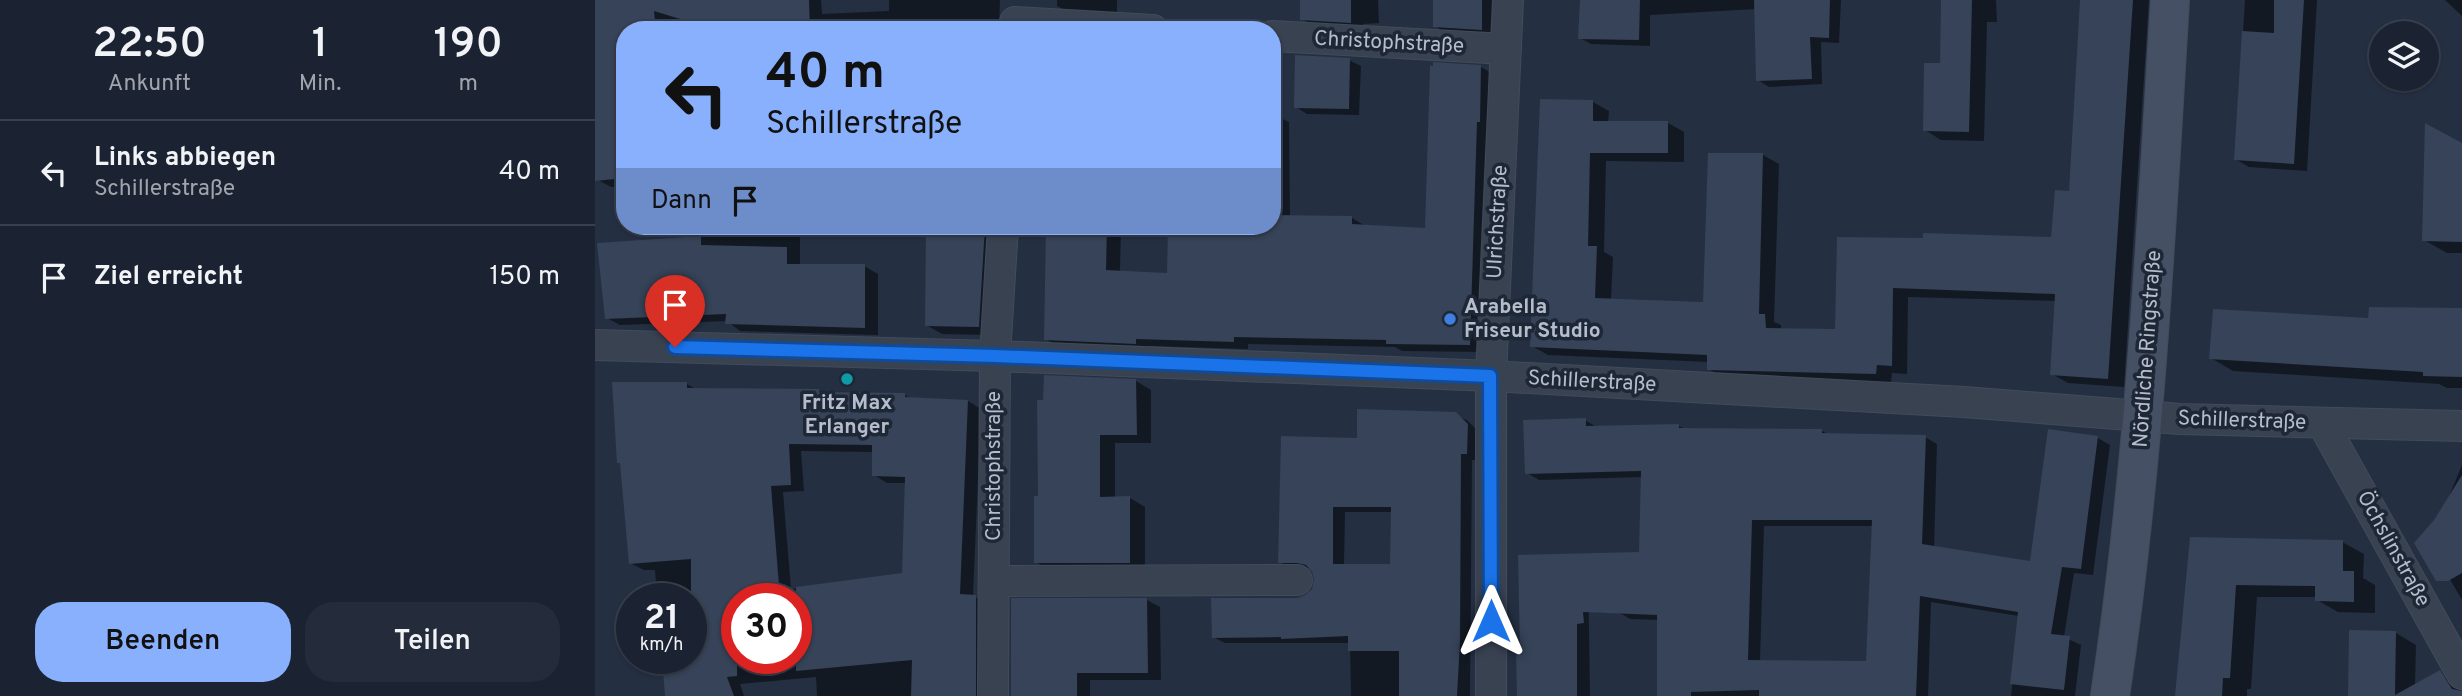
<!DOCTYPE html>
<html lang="de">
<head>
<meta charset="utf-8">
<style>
  body { margin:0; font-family:Overpass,sans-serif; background:#242b3a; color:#f1f3f6; height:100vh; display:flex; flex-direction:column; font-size:26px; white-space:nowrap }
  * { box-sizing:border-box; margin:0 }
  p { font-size:23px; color:#a0a4ac }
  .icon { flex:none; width:38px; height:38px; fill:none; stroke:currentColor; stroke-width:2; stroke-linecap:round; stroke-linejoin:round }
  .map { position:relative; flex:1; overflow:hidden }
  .side { display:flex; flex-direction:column; background:#1b2332; width:595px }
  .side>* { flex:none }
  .banner { position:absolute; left:21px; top:21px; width:665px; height:214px; border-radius:28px; box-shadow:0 2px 5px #0004,0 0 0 2px #39404d; background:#89b0fd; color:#111; overflow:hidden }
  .fabs { position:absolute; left:1774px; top:21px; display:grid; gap:14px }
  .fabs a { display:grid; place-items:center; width:70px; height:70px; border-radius:50%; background:#1b2332; box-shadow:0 2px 5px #0004,0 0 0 2px #39404d; font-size:35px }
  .speed { position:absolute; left:21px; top:583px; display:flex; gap:14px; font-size:35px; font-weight:700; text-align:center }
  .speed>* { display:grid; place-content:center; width:91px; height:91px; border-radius:50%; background:#1b2332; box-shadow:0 2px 5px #0004,0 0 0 2px #39404d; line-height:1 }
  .speed small { font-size:18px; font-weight:400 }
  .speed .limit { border:10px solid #d22; background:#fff; color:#111 }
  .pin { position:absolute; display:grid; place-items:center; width:60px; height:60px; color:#fff; margin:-72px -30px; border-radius:50% 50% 50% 0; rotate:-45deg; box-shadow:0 0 7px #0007 }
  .pin .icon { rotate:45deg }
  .me { position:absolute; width:77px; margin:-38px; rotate:0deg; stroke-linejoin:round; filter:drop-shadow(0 0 5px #0008) }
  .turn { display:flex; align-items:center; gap:24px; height:147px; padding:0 35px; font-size:32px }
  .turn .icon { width:91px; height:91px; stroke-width:2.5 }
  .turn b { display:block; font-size:49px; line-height:60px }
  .then { display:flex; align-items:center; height:66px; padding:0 35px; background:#0003; gap:14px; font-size:26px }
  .eta { display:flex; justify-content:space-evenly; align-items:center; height:119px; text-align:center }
  .eta b { font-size:42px; font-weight:600; line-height:49px }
  .button { display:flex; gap:14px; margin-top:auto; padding:14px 35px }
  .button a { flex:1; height:80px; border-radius:28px; background:#89b0fd; color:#111; font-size:28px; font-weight:600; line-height:80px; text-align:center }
  .button a+a { background:#242b3a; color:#f1f3f6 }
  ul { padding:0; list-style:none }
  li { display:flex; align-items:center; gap:21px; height:105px; padding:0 35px; border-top:2px solid #39404d }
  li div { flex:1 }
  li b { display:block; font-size:26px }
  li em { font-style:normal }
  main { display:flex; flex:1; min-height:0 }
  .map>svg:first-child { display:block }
  .shadow { fill:#0007; fill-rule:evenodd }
  .building { fill:#364358; fill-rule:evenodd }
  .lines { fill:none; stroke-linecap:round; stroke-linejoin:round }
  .street-casing { stroke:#424b5a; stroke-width:32 }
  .secondary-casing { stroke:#424b5a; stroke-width:40 }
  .street { stroke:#394251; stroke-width:30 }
  .secondary { stroke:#465064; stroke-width:38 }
  .route-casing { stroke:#114b97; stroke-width:18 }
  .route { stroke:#1a73e8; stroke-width:12 }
  .shop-dot { fill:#3f7fe0; stroke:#1d2736; stroke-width:2.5 }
  .culture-dot { fill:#0f9aa8; stroke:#1d2736; stroke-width:2.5 }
  .labels { text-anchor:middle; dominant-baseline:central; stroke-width:7; stroke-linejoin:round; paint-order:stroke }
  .street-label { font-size:21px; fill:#b5bdcc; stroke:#1d2736 }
  .poi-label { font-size:21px; font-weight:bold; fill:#b5bdcc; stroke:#1d2736; text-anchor:start }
</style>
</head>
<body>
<main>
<section class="side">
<div class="eta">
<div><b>22:50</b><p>Ankunft</p></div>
<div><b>1</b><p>Min.</p></div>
<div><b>190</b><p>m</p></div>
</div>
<ul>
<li><svg class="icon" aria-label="left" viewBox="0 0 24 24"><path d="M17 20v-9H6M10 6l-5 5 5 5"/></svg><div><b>Links abbiegen</b><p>Schillerstraße</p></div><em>40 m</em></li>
<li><svg class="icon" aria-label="arrive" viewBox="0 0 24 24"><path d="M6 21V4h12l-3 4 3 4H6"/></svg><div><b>Ziel erreicht</b></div><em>150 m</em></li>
</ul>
<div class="button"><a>Beenden</a><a>Teilen</a></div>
</section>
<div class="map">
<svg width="1867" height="696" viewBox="0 0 1867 696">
  <rect width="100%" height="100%" fill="#242f42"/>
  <g class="shadow">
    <path d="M0,0H226L227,14L294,11V0H405L404,30H30V186L16,187L3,180L0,156Z"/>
    <path d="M462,0H522V15L473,12L462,6Z"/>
    <path d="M706,0H783L784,23L768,24V29L720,26L707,19Z"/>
    <path d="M840,0H900L899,36L852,34L840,26Z"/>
    <path d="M986,0H1246L1244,43L1226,42L1227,84L1174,87L1163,80L1161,9L1055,15V46L996,44L985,38Z"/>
    <path d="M1347,0H1401L1402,22H1392L1389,141L1346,140L1330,130L1346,65Z"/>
    <path d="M1487,0H1554L1529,387L1473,383L1457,374L1461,301L1313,297L1312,374L1297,373L1296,382L1130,379L1114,369V362L953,355L937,346L998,102L1014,111L1013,123H1073L1089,132V162L1011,161L1009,252L1018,257L1016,300L1110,304L1168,155L1184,164L1179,322L1186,325V330L1241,331L1243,238L1458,239L1476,193Z"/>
    <path d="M1650,0H1722L1712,171L1654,167L1640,159Z"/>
    <path d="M1850,0H1867V16Z"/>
    <path d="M754,60L766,66L764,115L712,114L701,107Z"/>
    <path d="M886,67L900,75L889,352L807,351L800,347L653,344V349L555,346V351L465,348L451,339L455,226H526L525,272L574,275L575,226H677V114L694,122L695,217L757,218L772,227L832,230Z"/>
    <path d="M1867,145V253H1852L1829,240Z"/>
    <path d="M124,226H205V266H269L283,274V335L145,331L132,321L25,325L12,318L4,244L124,236Z"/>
    <path d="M333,226H408L400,335L347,334L331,325Z"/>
    <path d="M1867,309V388H1852L1844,384L1638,371L1616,358L1775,320Z"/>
    <path d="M541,381L556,390V443H520V498H535L550,507V571H456L441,562L450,402Z"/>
    <path d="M92,384L102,390L223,391L229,394L310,395L317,399L373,401L386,409L378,596L394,604L393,696H222L221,677L145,684L149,696H72L68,658H96V598H62L60,570H49L35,563ZM206,451L279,452V475L292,483H312L309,575L196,589L188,492L209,491ZM142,598H201V658H142Z"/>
    <path d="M860,414L873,421L884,432L883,460H877L875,696H756L755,643H630L618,637L712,596L719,589L721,579L715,568H697L685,562L764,439ZM750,512H798L796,566H749Z"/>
    <path d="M990,420L1003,428L1084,426L1090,429L1227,431L1235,435L1330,437L1342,444L1339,548L1437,563L1454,431L1503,438L1515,445L1498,575L1479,573L1469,637L1486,645L1480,696H1416L1424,616L1336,602L1333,696H1064V620L1035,619L1023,612L1046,554L1048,477L944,480L932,473ZM1169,526H1279L1273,663L1165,662Z"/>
    <path d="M1867,465V600L1829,534L1851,504Z"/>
    <path d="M1597,538L1747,542L1769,554L1768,578L1780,585V613L1743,612L1722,600V597H1662L1656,689H1652V696H1582Z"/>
    <path d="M993,562L995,696H923L926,653Z"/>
    <path d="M552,600L565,607L566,680H495V696H417Z"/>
    <path d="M1801,633L1821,645L1820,686L1843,674L1863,685L1867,696H1755Z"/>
  </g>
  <g class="building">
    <path d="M0,0H214L215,30H121L59,11L61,30H30V178L0,181Z"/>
    <path d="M705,0H756V23L705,20Z"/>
    <path d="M838,0H887V30L838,27Z"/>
    <path d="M985,0H1045L1044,40L983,39Z"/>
    <path d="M1159,0H1235L1234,38L1215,37L1217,79L1161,81Z"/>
    <path d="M1346,0H1377L1374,132L1328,131L1329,63H1345Z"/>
    <path d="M1485,0H1538L1513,379L1455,375L1460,294L1298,288L1297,366L1282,365L1281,374L1112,370V355L935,347L945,99L998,100V121H1073V153H995L993,246H1002L1000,298L1108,302L1113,153H1168L1164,314H1170L1171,328L1240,329L1242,237L1328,238V233L1456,237L1460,190L1474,191Z"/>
    <path d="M1679,0H1709L1699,164L1639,160L1647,31L1679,33Z"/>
    <path d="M700,55L755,58L754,109L699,108Z"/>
    <path d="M838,62L886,65L885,122H882L875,345L791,344V340L639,337V342L541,339V344L449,340L451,226H512L511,270L572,273L573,226H677V215L757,216V224L830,228L835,66H838Z"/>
    <path d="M1830,123L1867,143V242L1827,241Z"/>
    <path d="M331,226H390L384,327L330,326Z"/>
    <path d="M106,236V245L192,247V264H270V328L130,324L131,314L10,319L2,243Z"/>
    <path d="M1774,307L1867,308V377L1828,376V372L1614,359L1618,309L1773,318Z"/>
    <path d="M449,375L541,379L542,435H505V497L535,496V563H439V496H443L442,400H448Z"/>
    <path d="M17,382H92V388L224,389V392L310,393V397L373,400L365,594L381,595V696H316L317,660L201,671V587L307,573L310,477L277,476V445L194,444L196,485L176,486L185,598H142V676L132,677L139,696H70L67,658H96V559L34,564L25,463H22Z"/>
    <path d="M762,409L861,412L873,424L872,454H866L865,641L862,696H804V651H753V636L686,639V637L617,638L616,598H702L710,595L717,589L719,579L717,572L711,565L702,563H683L686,436L762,438ZM738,507H796L795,564H738Z"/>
    <path d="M991,418V426L1084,424V428L1227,429V433L1331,435L1327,544L1435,561L1453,429L1503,436L1486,569L1467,567L1456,634L1475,636L1469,690L1415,684L1423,612L1325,596L1321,696H1164V690L1096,692V696H1062V615L988,612L989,623L982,624V696H922L921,651H925L923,555L1044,552L1046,471L930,474L928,420ZM1157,520H1277L1271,661L1153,660Z"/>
    <path d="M1867,475V573L1853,581H1841L1819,543L1839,520Z"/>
    <path d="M1595,537L1748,540V571H1759V602L1720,601V586L1641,585L1635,678H1628L1627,696H1580Z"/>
    <path d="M416,598H552L553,673H482V696H416Z"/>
    <path d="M1754,630L1801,631L1800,695L1845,670L1857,689L1867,691V696H1753Z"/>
  </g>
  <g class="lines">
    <defs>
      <g id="street">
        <path d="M420,22L558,30"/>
        <path d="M677,36L911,49"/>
        <path d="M0,345L400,356L896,376L1369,402L1585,419L1867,426"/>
        <path d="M1728,424L1867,674"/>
        <path d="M399,581L702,580"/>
        <path d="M398,696L400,356L408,226"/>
        <path d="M896,696V376L913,0"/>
      </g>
      <path id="secondary" d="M1515,696C1550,465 1561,233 1575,0"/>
    </defs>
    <use href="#street" class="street-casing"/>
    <use href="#secondary" class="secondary-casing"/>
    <use href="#street" class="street"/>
    <use href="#secondary" class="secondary"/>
  </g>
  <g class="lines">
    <defs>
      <path id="route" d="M80,347L400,356L895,376L896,621"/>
    </defs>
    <use href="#route" class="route-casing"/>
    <use href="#route" class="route"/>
  </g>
  <circle class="shop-dot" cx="855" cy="319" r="7"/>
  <circle class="culture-dot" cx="252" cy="379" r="7"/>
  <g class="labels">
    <g class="street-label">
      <text transform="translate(794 43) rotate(3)">Christophstraße</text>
      <text transform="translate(903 222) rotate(-87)">Ulrichstraße</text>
      <text transform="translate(1553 349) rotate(-86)">Nördliche Ringstraße</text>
      <text transform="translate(997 382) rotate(3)">Schillerstraße</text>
      <text transform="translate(1647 421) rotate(2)">Schillerstraße</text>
      <text transform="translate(399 466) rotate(-90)">Christophstraße</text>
      <text transform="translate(1798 549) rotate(61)">Öchslinstraße</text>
    </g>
    <g class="poi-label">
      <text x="869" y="307">Arabella<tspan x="869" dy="24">Friseur Studio</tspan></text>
      <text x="252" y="403" text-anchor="middle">Fritz Max<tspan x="252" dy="24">Erlanger</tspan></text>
    </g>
  </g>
</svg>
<div class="fabs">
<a><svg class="icon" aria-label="layers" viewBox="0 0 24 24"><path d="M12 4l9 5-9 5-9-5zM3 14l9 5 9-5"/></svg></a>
</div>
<div class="speed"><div>21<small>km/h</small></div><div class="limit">30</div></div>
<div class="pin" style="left:80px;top:347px;background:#d93025"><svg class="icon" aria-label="arrive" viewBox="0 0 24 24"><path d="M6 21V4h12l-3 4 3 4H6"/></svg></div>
<svg class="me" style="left:896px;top:621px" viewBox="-20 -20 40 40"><path d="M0-17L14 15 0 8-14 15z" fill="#1a73e8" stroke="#fff" stroke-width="4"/></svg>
<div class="banner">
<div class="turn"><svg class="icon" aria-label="left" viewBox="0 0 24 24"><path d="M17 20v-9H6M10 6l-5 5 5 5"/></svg><div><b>40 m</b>Schillerstraße</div></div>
<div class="then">Dann<svg class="icon" aria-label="arrive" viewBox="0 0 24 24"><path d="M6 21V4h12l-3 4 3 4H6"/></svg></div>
</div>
</div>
</main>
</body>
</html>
